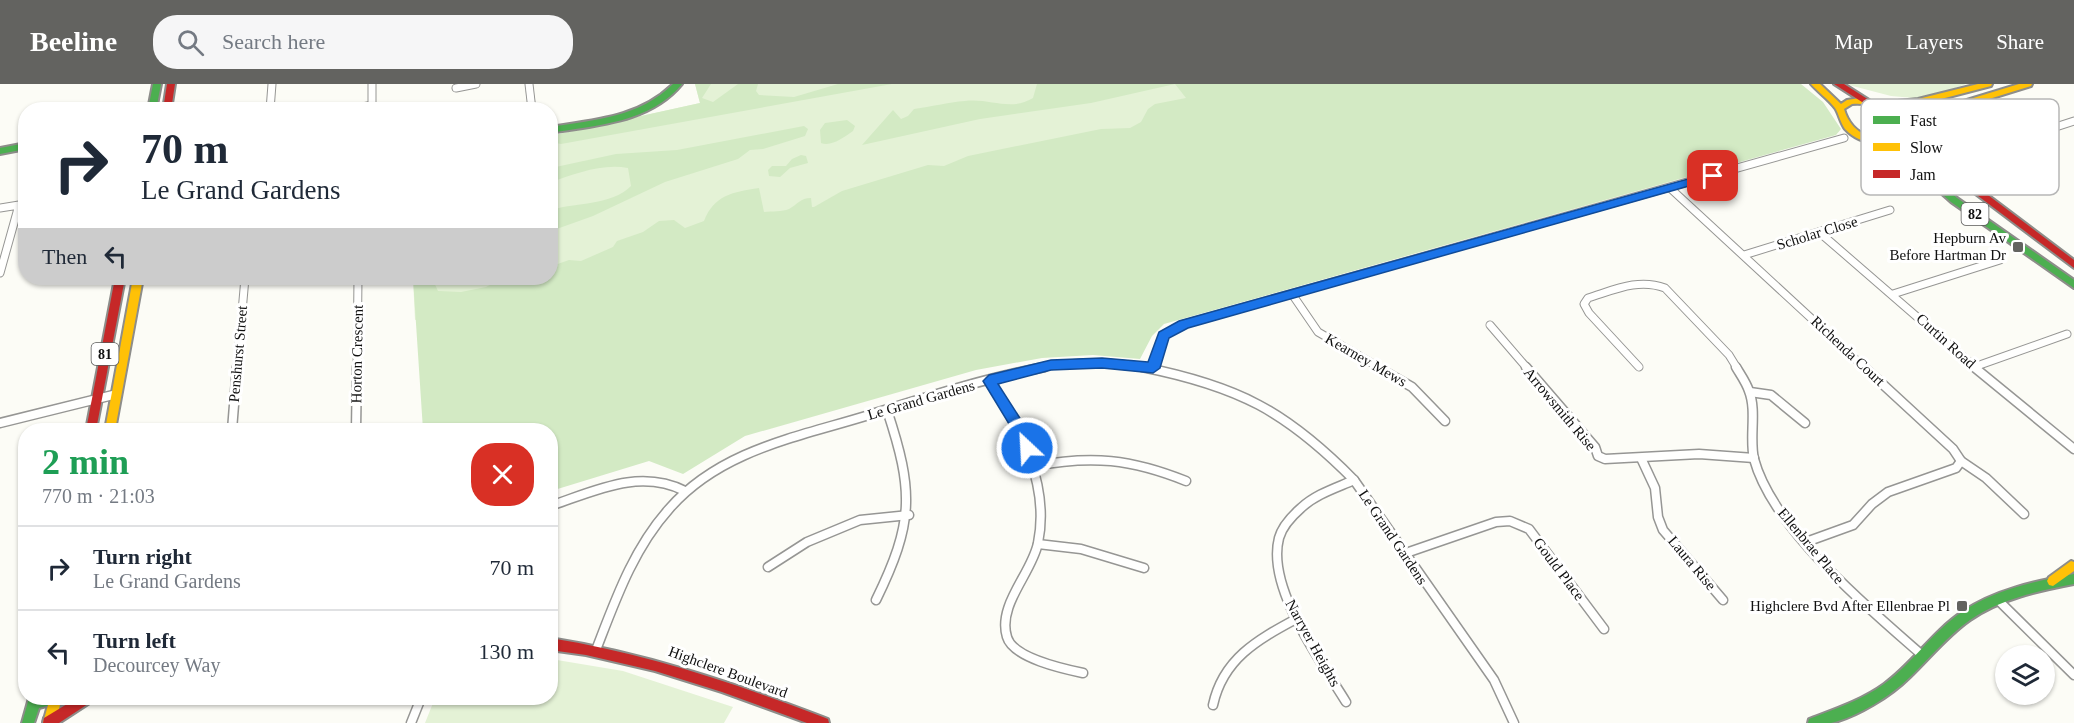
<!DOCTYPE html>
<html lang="en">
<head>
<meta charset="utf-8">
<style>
  body { margin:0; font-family:Georgia,serif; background:#f6f6f7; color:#1f2937; height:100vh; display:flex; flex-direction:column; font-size:22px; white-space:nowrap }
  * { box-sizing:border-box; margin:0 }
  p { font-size:20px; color:#747a83 }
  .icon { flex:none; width:33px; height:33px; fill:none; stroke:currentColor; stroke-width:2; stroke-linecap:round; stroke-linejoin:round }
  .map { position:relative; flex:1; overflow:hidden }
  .panel { position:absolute; left:18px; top:339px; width:540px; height:282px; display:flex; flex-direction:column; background:#fff; border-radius:24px; box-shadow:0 2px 4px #0004 }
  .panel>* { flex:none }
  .guide { position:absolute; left:18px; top:18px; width:540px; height:183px; border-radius:24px; box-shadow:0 2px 4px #0004; background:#fff; color:#1f2937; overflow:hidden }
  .tools { position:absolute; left:1995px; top:561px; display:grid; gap:12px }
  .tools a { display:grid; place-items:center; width:60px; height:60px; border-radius:50%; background:#fff; box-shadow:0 2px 4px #0004; font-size:30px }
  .pin { position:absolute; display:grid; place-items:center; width:51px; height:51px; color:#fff; margin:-26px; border-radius:12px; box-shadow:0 3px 9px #0006 }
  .me { position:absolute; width:66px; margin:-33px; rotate:335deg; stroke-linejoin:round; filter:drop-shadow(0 0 4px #0008) }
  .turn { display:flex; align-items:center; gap:21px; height:126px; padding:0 24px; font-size:27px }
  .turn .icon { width:78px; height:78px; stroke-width:2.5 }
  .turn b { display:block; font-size:42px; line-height:51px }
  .then { display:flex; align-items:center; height:57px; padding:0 24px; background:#0003; gap:12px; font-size:22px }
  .round { display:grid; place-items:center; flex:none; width:63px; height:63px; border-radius:24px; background:#f6f6f7 }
  .summary { display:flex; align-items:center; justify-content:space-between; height:102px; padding:0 24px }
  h1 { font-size:36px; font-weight:700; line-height:45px; color:#1e9e55 }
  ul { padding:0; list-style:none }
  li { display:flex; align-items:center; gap:18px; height:84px; padding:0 24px; border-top:2px solid #e0e1e3 }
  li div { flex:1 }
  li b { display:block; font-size:22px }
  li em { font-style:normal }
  header { display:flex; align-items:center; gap:36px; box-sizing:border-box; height:84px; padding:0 30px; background:#636360; color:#fff }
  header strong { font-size:28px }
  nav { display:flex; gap:33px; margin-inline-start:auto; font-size:21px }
  .search { width:420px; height:54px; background:#f6f6f7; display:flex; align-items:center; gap:15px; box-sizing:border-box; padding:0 21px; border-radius:24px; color:#747a83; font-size:22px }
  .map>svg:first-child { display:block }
  .green { fill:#e4f2d6 }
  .forest { fill:#d3eac4 }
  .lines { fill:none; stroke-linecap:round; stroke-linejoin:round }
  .street-far1-casing { stroke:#969694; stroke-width:9 }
  .street-casing { stroke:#969694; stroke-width:11 }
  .fast-casing { stroke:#8d8d8a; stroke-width:4 }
  .slow-casing { stroke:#8d8d8a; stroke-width:4 }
  .jam-casing { stroke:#8d8d8a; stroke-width:4 }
  .street-far1 { stroke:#fffffe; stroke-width:7 }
  .street { stroke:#fffffe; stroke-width:8 }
  .fast { fill:#4caf50; fill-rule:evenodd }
  .slow { fill:#ffc107; fill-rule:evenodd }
  .jam { fill:#c62828; fill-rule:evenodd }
  .route { fill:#1a73e8; stroke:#114b97; stroke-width:1.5 }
  .poi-dot { fill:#636360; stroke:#fff; stroke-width:2 }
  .labels { text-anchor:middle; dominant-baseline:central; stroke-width:6; stroke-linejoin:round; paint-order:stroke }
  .shield { fill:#fff; stroke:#585858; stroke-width:1.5 }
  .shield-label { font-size:14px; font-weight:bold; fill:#101010 }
  .street-label { font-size:15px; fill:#101010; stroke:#fff }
  .poi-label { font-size:15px; fill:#101010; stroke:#fff; text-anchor:end }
  .key { fill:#fff; stroke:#b7b7b7; stroke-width:1.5 }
  .key-label { font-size:16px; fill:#101010 }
</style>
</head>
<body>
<header>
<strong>Beeline</strong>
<div class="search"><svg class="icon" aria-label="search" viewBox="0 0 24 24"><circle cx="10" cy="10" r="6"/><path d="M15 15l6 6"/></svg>Search here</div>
<nav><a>Map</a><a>Layers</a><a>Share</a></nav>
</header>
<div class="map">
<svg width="2074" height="639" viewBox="0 0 2074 639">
  <rect width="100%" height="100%" fill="#fcfcf6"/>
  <g class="green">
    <path d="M695,0H1439L415,236L413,194H550L551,52L700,19Z"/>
    <path d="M1845,0H1966L1925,15L1891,12Z"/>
    <path d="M551,575L623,587L733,623L724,639H425L435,614H550Z"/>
  </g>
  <g class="forest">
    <path d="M695,0H711L702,14L713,18L738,0H758L756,7L759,11L794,13L838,0H892L561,60L551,58L550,52L700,19Z"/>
    <path d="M1037,0H1801L1823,18L1841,45L1836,51L1164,240L1152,252L1140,275L1093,271L1042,274L976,286L745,352L683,390L649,377L551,407L550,346H423L413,194H432L438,207L461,208L486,203L503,194H550L552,182L569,176L581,177L613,163L617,157L643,148L659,137L674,136L685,144L704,137C714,111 733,108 759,104L764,128C772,127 782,128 789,125C798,120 800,114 811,114L812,123H814L842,107L928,81L944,82L968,72L1101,45L1130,44L1141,38L1148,25L1155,20L1186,14L1175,0L1091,19L980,35L862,61L893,26L901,35L908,32L914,25C931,23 948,18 965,17C991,14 1010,28 1033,14Z"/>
    <path d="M847,36L855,42L853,47C844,53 832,63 821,59L820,46L825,39Z"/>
    <path d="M804,42L808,45L805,52L763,65L750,66L738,75L665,98L593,132L551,147V126C576,118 611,122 631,102L628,84C602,79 575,90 551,98V84L616,70L677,66Z"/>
    <path d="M801,71L806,72L808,79L790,84L780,93L769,92L768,86L772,82H786L792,75Z"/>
  </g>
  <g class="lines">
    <defs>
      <g id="street-far1">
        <path d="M372,0V26"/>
        <path d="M529,0L532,26"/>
        <path d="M456,4L476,0"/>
        <path d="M270,26L272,0"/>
        <path d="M349,26L372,21"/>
        <path d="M1962,48L1983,61L1994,63"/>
        <path d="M2020,88L1996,71L1994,63L2074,37"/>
        <path d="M1670,104L1865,284"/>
        <path d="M0,124L19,121L0,189"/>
        <path d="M1819,148L1976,284"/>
        <path d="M1744,171L1890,126"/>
        <path d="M1292,210L1318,248L1380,284"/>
        <path d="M1893,210L2000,176"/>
        <path d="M1490,241L1527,284"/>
        <path d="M1639,283L1589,229L1584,220L1588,214C1614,206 1638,194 1665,204L1729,271L1737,284"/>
        <path d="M1974,283L2067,250"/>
        <path d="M237,284L245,194"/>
        <path d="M357,284L358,194"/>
        <path d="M1037,284C1075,277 1113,277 1150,284"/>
        <path d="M1153,284L1164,251L1183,240L1844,54"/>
      </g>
      <g id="street">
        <path d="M1142,283C1238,302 1286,327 1354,396L1494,596L1514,639"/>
        <path d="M1377,283L1412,303L1445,337"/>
        <path d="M1526,283L1595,363L1598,372L1605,375L1699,370L1754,374"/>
        <path d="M1736,283C1740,290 1746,298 1749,307C1757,327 1749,354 1754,375C1773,445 1868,524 1922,571"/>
        <path d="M1864,283L1953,365L1961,377L1986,394L2024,430"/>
        <path d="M1974,283L2074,365"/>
        <path d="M989,297C1020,343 1050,401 1038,459C1032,489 997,521 1007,553C1013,574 1064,585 1083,589"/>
        <path d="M1750,308L1771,311L1805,339"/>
        <path d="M0,339L117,310"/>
        <path d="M232,346L237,283"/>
        <path d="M356,346L357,283"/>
        <path d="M1641,374L1655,404L1658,433L1663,446L1723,516"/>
        <path d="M1034,382C1092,371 1131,375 1186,397"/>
        <path d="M550,422C595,407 639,384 685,407"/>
        <path d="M1806,458L1853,441L1872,420L1888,408L1956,384L1961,377"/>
        <path d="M1038,460L1081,465L1144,484"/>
        <path d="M1403,470L1496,438L1510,437L1529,445L1604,545"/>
        <path d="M768,483L807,458L860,436L909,431"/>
        <path d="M876,516C914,438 914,408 887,326"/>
        <path d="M1998,516L2074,591"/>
        <path d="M596,566C615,517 633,465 669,425C720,366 798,353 869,331C927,313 985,294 1045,283"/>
        <path d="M1346,618C1321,577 1266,504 1279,454C1282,443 1293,431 1301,424C1316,410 1336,404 1354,396"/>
        <path d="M1213,621C1223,575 1257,556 1296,535"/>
        <path d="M411,639L421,614"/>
      </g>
      <g id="fast">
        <path d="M153,0H161L156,26H148Z"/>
        <path d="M673,0H682C650,39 597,41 550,49V43C595,36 640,33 673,0Z"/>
        <path d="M1879,54L1904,67L1957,114L2074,196V204L1951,118L1898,71L1876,59V55Z"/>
        <path d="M26,59V65L0,70V64Z"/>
        <path d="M2074,490V500C2038,507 2000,515 1970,536C1947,552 1930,574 1910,593C1891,612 1857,633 1831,639C1824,639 1815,639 1808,639L1809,635C1835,625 1862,616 1884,600C1913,579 1932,548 1962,528C1994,506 2036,497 2074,490Z"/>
        <path d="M29,614H63L61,618L39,624L34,639H22Z"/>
      </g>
      <g id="slow">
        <path d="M1811,0H1820L1841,20L1847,16L1860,14L1877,19L1918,15L1978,0H1992L1991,2L1918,21L1889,22L1896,24L1909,36L1911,33L2019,0H2032L2031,2L1918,37L1912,52C1891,62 1862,64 1845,45C1840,38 1839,30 1835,24C1828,15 1818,8 1811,0ZM1852,20C1872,18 1890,28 1904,40L1905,49C1880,61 1852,53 1844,25Z"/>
        <path d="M133,194H143L115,346H105Z"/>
        <path d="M2071,477L2074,478V487L2053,502L2049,501L2047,497L2049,493Z"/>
        <path d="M50,614H62L55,639H43Z"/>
      </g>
      <g id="jam">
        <path d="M167,0H175L171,26H163Z"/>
        <path d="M1834,0H1844L1869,16L1865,19L1862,18Z"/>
        <path d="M1909,47L1912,48L1923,62L2074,176V184L1917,66L1905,50Z"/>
        <path d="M115,194H125L96,346H86Z"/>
        <path d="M550,554C645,569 734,599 823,633L828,635L829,639H807L722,608L655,587L586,571L550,566Z"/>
        <path d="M77,614H93L91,618L59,639H43L44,634Z"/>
      </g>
    </defs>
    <use href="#street-far1" class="street-far1-casing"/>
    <use href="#street" class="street-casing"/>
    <use href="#fast" class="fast-casing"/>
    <use href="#slow" class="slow-casing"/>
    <use href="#jam" class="jam-casing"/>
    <use href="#street-far1" class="street-far1"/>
    <use href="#street" class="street"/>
    <use href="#fast" class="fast"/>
    <use href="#slow" class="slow"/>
    <use href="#jam" class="jam"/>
  </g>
  <path class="route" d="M1713,88L1719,92L1717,94L1188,244L1169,254L1160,284L1153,289L1102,284L1051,286L998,300L1025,342L1034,364L1027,370L1022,368L1014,348L983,297L989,291L1051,276L1102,274L1148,278L1159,248L1179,237Z"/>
  <g class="poi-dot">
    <rect x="2012" y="157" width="12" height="12" rx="3"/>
    <rect x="1956" y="516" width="12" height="12" rx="3"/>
  </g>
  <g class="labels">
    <g class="shield">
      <rect x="1961.5" y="119" width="27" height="22" rx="4.5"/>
      <rect x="91.5" y="259" width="27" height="22" rx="4.5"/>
    </g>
    <g class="shield-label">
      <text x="1975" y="130">82</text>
      <text x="105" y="270">81</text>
    </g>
    <g class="street-label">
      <text transform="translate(1817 149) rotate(-17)">Scholar Close</text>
      <text transform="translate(1946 257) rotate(42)">Curtin Road</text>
      <text transform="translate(1848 267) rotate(43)">Richenda Court</text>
      <text transform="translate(238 270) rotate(-85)">Penshurst Street</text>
      <text transform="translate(357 270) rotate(-89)">Horton Crescent</text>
      <text transform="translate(1366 276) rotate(30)">Kearney Mews</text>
      <text transform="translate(921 316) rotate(-16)">Le Grand Gardens</text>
      <text transform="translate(1560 325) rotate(50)">Arrowsmith Rise</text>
      <text transform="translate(1393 453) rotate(56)">Le Grand Gardens</text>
      <text transform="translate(1811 462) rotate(50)">Ellenbrae Place</text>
      <text transform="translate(1692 479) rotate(50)">Laura Rise</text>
      <text transform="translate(1559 485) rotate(53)">Gould Place</text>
      <text transform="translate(1313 559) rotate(61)">Narryer Heights</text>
      <text transform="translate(728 588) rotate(20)">Highclere Boulevard</text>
    </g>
    <g class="poi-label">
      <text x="2006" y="154">Hepburn Av<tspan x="2006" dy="17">Before Hartman Dr</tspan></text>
      <text x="1950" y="522">Highclere Bvd After Ellenbrae Pl</text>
    </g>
  </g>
  <rect x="1861" y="15" width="198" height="96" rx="9" class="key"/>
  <rect x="1873" y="32" width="27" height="8" fill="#4caf50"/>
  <rect x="1873" y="59" width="27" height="8" fill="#ffc107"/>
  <rect x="1873" y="86" width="27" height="8" fill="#c62828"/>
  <g class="key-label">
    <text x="1910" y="42">Fast</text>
    <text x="1910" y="69">Slow</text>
    <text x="1910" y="96">Jam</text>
  </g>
</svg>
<div class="tools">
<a><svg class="icon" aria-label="layers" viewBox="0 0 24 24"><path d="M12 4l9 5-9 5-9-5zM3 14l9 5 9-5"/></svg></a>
</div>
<div class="pin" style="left:1713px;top:92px;background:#d93025"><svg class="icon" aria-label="arrive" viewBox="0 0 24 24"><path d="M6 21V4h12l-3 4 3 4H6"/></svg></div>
<svg class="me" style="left:1027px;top:364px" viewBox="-20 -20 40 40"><circle r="17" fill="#1a73e8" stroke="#fff" stroke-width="3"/><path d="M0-11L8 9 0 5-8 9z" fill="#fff"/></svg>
<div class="guide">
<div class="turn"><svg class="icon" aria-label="right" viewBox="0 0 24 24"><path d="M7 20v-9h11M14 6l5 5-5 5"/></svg><div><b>70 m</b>Le Grand Gardens</div></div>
<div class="then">Then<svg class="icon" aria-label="left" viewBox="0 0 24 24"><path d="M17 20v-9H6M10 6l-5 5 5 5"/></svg></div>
</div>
<section class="panel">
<div class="summary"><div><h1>2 min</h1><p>770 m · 21:03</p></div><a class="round" style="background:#d93025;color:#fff"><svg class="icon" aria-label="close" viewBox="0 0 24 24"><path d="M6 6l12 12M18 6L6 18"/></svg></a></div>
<ul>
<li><svg class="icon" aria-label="right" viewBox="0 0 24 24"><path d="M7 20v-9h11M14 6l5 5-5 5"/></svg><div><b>Turn right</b><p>Le Grand Gardens</p></div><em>70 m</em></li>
<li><svg class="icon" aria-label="left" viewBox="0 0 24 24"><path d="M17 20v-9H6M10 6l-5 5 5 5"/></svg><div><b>Turn left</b><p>Decourcey Way</p></div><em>130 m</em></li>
</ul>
</section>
</div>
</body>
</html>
